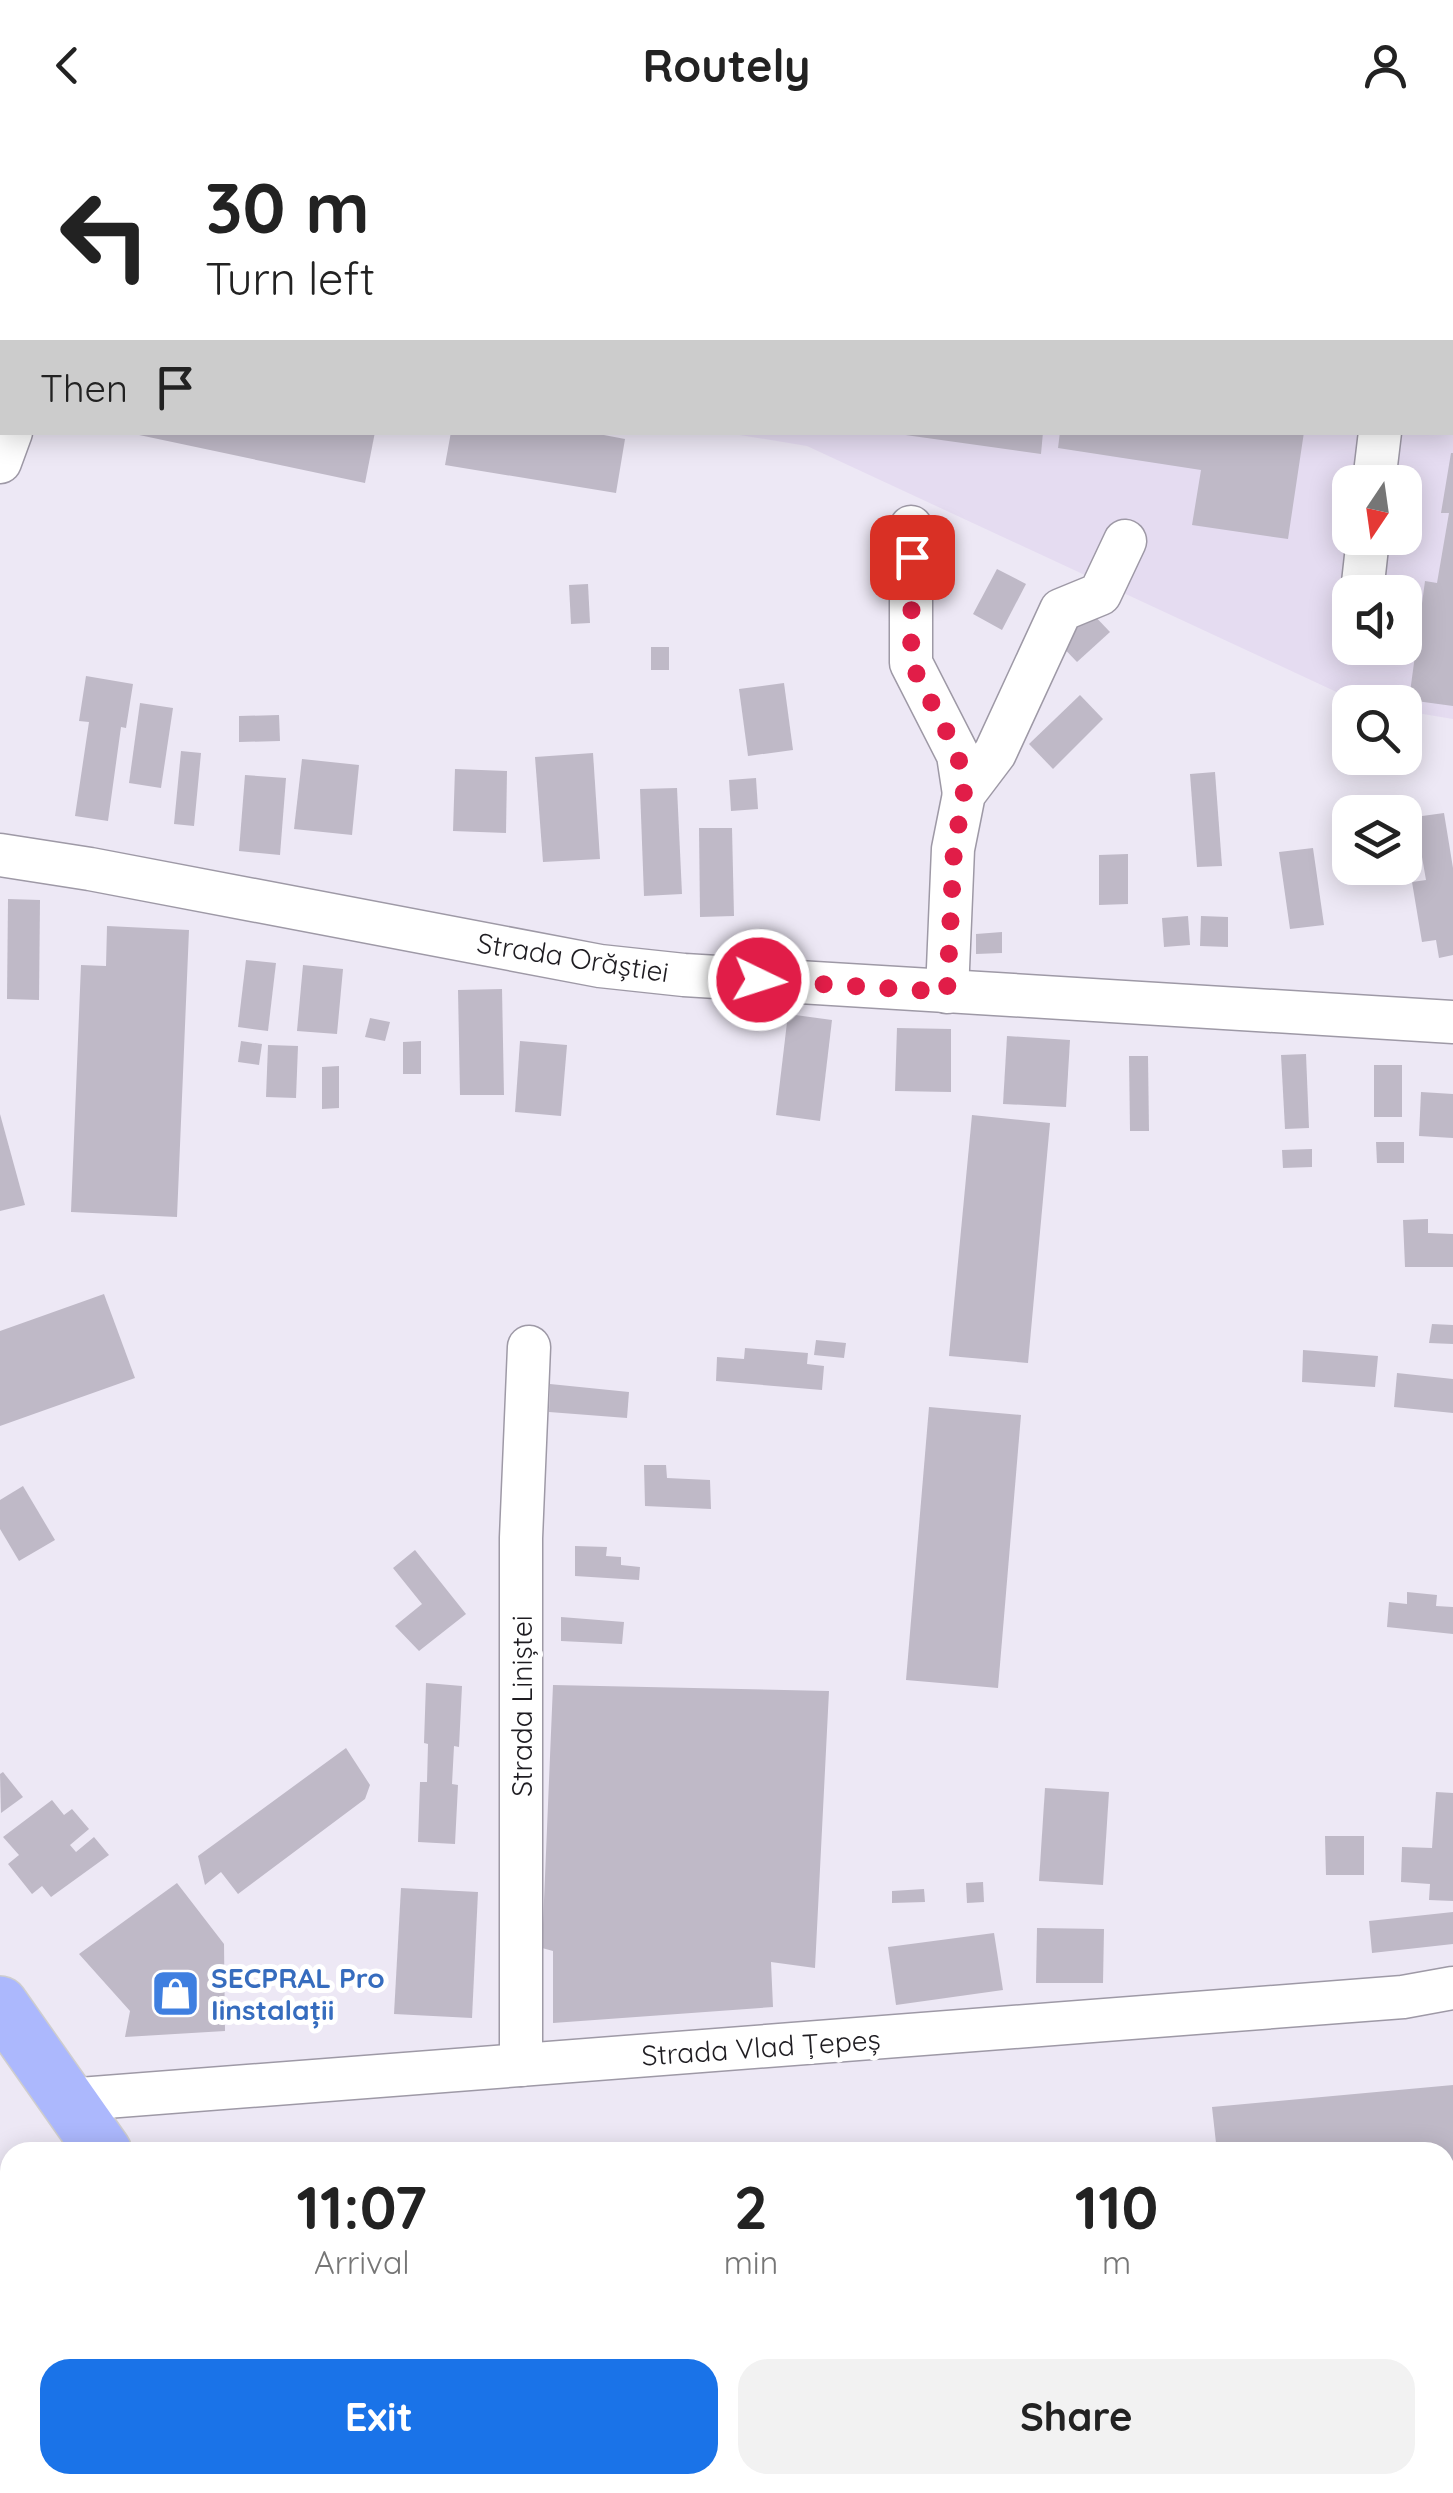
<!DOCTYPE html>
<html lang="en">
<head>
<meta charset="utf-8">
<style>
  body { margin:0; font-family:Quicksand,sans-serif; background:#f2f2f2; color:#222; height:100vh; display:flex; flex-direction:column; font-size:38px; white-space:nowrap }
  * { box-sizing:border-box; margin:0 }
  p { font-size:32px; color:#767676 }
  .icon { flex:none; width:55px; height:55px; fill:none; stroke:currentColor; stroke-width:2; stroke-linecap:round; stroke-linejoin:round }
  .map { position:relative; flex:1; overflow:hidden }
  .panel { position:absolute; left:0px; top:2012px; width:1455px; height:352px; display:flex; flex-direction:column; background:#fff; border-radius:30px 30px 0 0; box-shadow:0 5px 25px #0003 }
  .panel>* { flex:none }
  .guide { position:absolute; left:0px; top:0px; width:1455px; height:305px; box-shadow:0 5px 25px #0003; background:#fff; color:#222; overflow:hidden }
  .needle { width:65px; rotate:193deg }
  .buttons { position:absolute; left:1332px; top:335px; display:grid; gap:20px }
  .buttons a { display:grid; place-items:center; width:90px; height:90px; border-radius:20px; background:#fff; box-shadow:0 5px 25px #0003; font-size:50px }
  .pin { position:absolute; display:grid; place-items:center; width:85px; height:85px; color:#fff; margin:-42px; border-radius:20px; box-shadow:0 5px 15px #0006 }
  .me { position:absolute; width:110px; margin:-55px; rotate:94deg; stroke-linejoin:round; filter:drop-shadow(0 0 8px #0008) }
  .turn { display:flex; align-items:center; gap:35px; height:210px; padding:0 40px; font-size:45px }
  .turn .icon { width:130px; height:130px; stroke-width:2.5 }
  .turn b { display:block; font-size:70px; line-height:85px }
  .then { display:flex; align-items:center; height:95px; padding:0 40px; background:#0003; gap:20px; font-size:38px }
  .eta { display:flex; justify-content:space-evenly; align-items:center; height:170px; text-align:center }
  .eta b { font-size:60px; font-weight:700; line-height:70px }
  .button { display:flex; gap:20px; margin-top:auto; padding:20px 40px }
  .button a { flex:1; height:115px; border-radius:30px; background:#1a73e8; color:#fff; font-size:40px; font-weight:700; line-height:115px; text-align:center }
  .button a+a { background:#f2f2f2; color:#222 }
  header { display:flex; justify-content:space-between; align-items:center; height:130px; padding:0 40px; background:#fff; font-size:45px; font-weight:700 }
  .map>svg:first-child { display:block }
  .built { fill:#e5dcf1; fill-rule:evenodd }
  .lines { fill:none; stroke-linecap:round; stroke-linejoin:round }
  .stream { stroke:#88b2f9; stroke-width:11 }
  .building { fill:#bfb9c7 }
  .minor-casing { stroke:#9e99a6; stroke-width:45 }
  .major-casing { stroke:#cecdce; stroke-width:58 }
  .minor { stroke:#fff; stroke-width:42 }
  .major { stroke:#acb8fd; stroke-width:55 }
  .route { stroke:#e11d48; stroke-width:18; stroke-dasharray:0 32.4 }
  .labels { text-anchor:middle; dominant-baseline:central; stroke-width:10; stroke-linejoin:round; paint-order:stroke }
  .street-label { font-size:28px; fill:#1e1c21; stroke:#fff }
  .shop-label { font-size:28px; font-weight:bold; fill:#366cbe; stroke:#fff; text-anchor:start }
</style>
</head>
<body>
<header><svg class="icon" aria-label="back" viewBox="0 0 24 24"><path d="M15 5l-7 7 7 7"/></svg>Routely<svg class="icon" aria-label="person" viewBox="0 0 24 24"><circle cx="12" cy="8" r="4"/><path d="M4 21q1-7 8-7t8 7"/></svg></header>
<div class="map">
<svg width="1453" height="2363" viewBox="0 0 1453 2363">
  <rect width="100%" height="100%" fill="#ede8f5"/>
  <path class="built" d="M374,0H1453V589L1405,581V572H1358L807,316L728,303L1452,302V2H374ZM1350,352H1405V408H1350ZM1350,462H1405V518H1350Z"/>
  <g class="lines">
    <g class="stream">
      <path d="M1445,2248L1453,2247"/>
      <path d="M391,2363L411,2355"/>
    </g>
  </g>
  <g class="building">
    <path d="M125,302H375L365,353Z"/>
    <path d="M451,302H588L625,309L616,363L445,335Z"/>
    <path d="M884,302H1043L1041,324Z"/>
    <path d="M1060,302H1304L1288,409L1192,395L1201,340L1058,318Z"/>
    <path d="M1451,323H1453V576L1409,570L1425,451L1437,453L1449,383H1441Z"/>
    <path d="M997,439L1026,454L1002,500L973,484Z"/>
    <path d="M588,454L590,493L571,494L569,455Z"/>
    <path d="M1089,480L1110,502L1077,532L1056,510Z"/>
    <rect x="651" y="517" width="18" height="23"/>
    <path d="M86,546L133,554L126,598L121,597L108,691L75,686L89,592L79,591Z"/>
    <path d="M784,553L793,620L748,626L739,559Z"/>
    <path d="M1080,565L1103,589L1053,639L1029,614Z"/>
    <path d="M140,573L173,578L161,658L129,653Z"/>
    <path d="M279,585L280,611L239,612V586Z"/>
    <path d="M181,621L201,623L194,696L174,694Z"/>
    <path d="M593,623L600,729L543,732L535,627Z"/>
    <path d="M302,629L359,635L352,705L294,699Z"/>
    <path d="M455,639L507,641L506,703L453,701Z"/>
    <path d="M1215,642L1222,736L1197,737L1190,644Z"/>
    <path d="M245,645L286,648L280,725L239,721Z"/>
    <path d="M756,648L758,679L731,681L729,650Z"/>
    <path d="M677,658L682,764L644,766L640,659Z"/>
    <path d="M1444,683L1453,738V825L1439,828L1436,810L1422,812L1412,752L1426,750L1415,687Z"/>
    <path d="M699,698H732L734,786L700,787Z"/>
    <path d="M1313,718L1324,795L1290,799L1279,722Z"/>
    <path d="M1128,724V774L1099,775V725Z"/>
    <path d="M8,769L40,770L39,870L7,869Z"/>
    <path d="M1188,786L1190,815L1164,817L1162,788Z"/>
    <path d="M1201,786L1228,787V817L1200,816Z"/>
    <path d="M107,796L189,800L177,1087L71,1082L81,835L106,836Z"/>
    <path d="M1002,802V823L976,824V804Z"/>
    <path d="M246,830L276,833L268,901L238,897Z"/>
    <path d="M303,835L343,839L337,904L297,901Z"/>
    <path d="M502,859L504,965H460L458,860Z"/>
    <path d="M788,884L832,890L820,991L776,985Z"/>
    <path d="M370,888L390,892L385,911L365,907Z"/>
    <path d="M897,898L951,899V962L895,961Z"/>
    <path d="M1007,906L1070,910L1066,977L1003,974Z"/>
    <path d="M241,911L262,914L259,935L238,932Z"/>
    <path d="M421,911V944H403V912Z"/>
    <path d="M520,911L567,915L561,986L515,982Z"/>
    <path d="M268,915L298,916L296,968L266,967Z"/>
    <path d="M1306,924L1309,998L1285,999L1281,925Z"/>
    <path d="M1129,926H1148L1149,1001H1130Z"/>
    <rect x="1374" y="935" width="28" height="52"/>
    <path d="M339,936V978L322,979V937Z"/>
    <path d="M1421,962L1453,964V1008L1419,1006Z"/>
    <path d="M0,984L25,1075L0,1081Z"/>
    <path d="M972,985L1050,993L1028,1233L949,1226Z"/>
    <path d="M1376,1012H1404V1033H1377Z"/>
    <path d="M1312,1019V1037L1283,1038L1282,1020Z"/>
    <path d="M1428,1089V1103L1453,1104V1137H1405L1403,1090Z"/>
    <path d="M104,1164L135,1248L0,1296V1201Z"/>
    <path d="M1432,1194L1453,1195V1214L1429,1213Z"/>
    <path d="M816,1210L846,1213L844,1228L814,1225Z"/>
    <path d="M745,1218L808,1223L807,1234L824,1236L822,1260L716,1251L717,1227L744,1229Z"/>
    <path d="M1303,1220L1378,1226L1375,1257L1302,1252Z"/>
    <path d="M1397,1243L1453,1249V1283L1394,1277Z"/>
    <path d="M550,1254L629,1262L627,1288L549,1282Z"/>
    <path d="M929,1277L1021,1285L998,1558L906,1550Z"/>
    <path d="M644,1335H666L667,1348L710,1350L711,1379L645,1376Z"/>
    <path d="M23,1356L55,1410L19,1431L0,1399V1370Z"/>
    <path d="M575,1416L607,1417L606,1426L621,1427V1435L640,1437L639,1450L575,1446Z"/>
    <path d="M415,1420L466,1484L419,1521L395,1496L422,1474L393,1438Z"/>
    <path d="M1407,1462L1437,1465L1436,1476L1453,1477V1504L1387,1497L1389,1472L1407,1474Z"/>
    <path d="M561,1487L624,1492L622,1514L561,1511Z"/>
    <path d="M426,1553L462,1556L459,1617L454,1616L452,1654L458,1655L455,1714L418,1712L420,1652H427L428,1614L424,1613Z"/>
    <path d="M553,1555L829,1561L815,1838L771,1832L773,1877L553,1893V1821L542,1818Z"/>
    <path d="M346,1618L370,1655L365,1669L238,1764L221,1742L205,1755L198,1726Z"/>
    <path d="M3,1642L23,1667L1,1683L0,1644Z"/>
    <path d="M1045,1658L1109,1662L1103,1755L1039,1751Z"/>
    <path d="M1436,1662L1453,1663V1771L1429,1770L1430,1754L1401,1752L1402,1717L1432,1718Z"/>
    <path d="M52,1670L64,1685L72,1679L89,1699L70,1715L76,1722L94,1707L109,1725L51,1767L42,1756L32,1764L8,1734L19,1725L3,1707Z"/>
    <path d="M1325,1706H1364V1745H1326Z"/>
    <path d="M983,1752L984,1772L967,1773L966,1753Z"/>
    <path d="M177,1753L224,1814L225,1901L125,1907L130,1881L79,1824Z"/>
    <path d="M401,1758L478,1762L472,1888L394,1884Z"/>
    <path d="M924,1759L925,1772L892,1773V1761Z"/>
    <path d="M1453,1782V1814L1372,1823L1369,1791Z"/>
    <path d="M1037,1798L1104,1799L1103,1853H1036Z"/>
    <path d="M994,1803L1003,1860L896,1875L888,1817Z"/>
    <path d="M1453,1955V2167L1445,2168V2022H1217L1212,1977Z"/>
    <path d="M847,2355H916L917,2363H782V2360Z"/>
  </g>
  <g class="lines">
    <defs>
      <g id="minor">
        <path d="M92,2V0"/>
        <path d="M352,2V0"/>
        <path d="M1452,245H1453"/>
        <path d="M0,332L11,302"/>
        <path d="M1374,352L1380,302"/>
        <path d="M911,397V533L958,625L964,664"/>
        <path d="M1362,462L1368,408"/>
        <path d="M0,725L90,739L600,836L684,845L1453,892"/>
        <path d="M947,862L953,719L964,664L995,623L1061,480L1100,464L1125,411"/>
        <path d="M521,1935V1408L529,1217"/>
        <path d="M67,1970L1403,1867L1453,1858"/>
      </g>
      <g id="major">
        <path d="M0,1874L104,2022"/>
        <path d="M339,2355L344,2363"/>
      </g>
    </defs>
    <use href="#minor" class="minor-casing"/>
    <use href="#major" class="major-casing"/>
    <use href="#minor" class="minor"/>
    <use href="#major" class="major"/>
  </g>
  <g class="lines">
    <path class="route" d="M759,850L947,862L954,719L964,664L958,624L911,533L912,427"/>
  </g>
  <defs>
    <symbol id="shop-square" viewBox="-11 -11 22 22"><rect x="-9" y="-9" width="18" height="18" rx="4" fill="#3f7fe0" stroke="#fff"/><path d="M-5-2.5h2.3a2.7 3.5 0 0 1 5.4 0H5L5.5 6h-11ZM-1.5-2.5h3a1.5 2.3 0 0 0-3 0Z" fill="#fff"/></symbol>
  </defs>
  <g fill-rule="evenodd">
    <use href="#shop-square" x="148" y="1836" width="55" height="55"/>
  </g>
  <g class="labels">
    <g class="street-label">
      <text transform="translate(573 827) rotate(9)">Strada Orăștiei</text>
      <text transform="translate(521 1576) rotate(-90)">Strada Liniștei</text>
      <text transform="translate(761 1917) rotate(-4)">Strada Vlad Țepeș</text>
    </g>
    <g class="shop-label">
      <text x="211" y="1847">SECPRAL Pro<tspan x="211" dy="32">Iinstalații</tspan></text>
    </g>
  </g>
</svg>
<div class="buttons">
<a><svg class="needle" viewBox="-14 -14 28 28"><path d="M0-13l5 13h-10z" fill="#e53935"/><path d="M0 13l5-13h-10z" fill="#767676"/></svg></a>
<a><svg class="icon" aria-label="sound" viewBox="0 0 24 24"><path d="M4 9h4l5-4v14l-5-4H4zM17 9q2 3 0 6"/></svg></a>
<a><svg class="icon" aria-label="search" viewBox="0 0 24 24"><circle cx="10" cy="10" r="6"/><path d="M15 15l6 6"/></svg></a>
<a><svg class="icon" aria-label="layers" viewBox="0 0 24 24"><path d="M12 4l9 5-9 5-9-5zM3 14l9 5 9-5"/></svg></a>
</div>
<div class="pin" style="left:912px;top:427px;background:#d93025"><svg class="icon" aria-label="arrive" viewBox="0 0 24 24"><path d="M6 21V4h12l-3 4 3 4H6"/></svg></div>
<svg class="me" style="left:759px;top:850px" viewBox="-20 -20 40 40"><circle r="17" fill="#e11d48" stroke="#fff" stroke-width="3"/><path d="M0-11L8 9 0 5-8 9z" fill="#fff"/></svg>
<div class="guide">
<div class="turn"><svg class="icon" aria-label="left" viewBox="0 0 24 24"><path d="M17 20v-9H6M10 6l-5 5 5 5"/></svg><div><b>30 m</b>Turn left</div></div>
<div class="then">Then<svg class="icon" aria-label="arrive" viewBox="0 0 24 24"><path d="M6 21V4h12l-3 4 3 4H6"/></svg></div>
</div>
<section class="panel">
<div class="eta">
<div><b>11:07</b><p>Arrival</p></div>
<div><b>2</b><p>min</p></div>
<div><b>110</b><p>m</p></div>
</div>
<div class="button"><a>Exit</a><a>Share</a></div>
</section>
</div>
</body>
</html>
